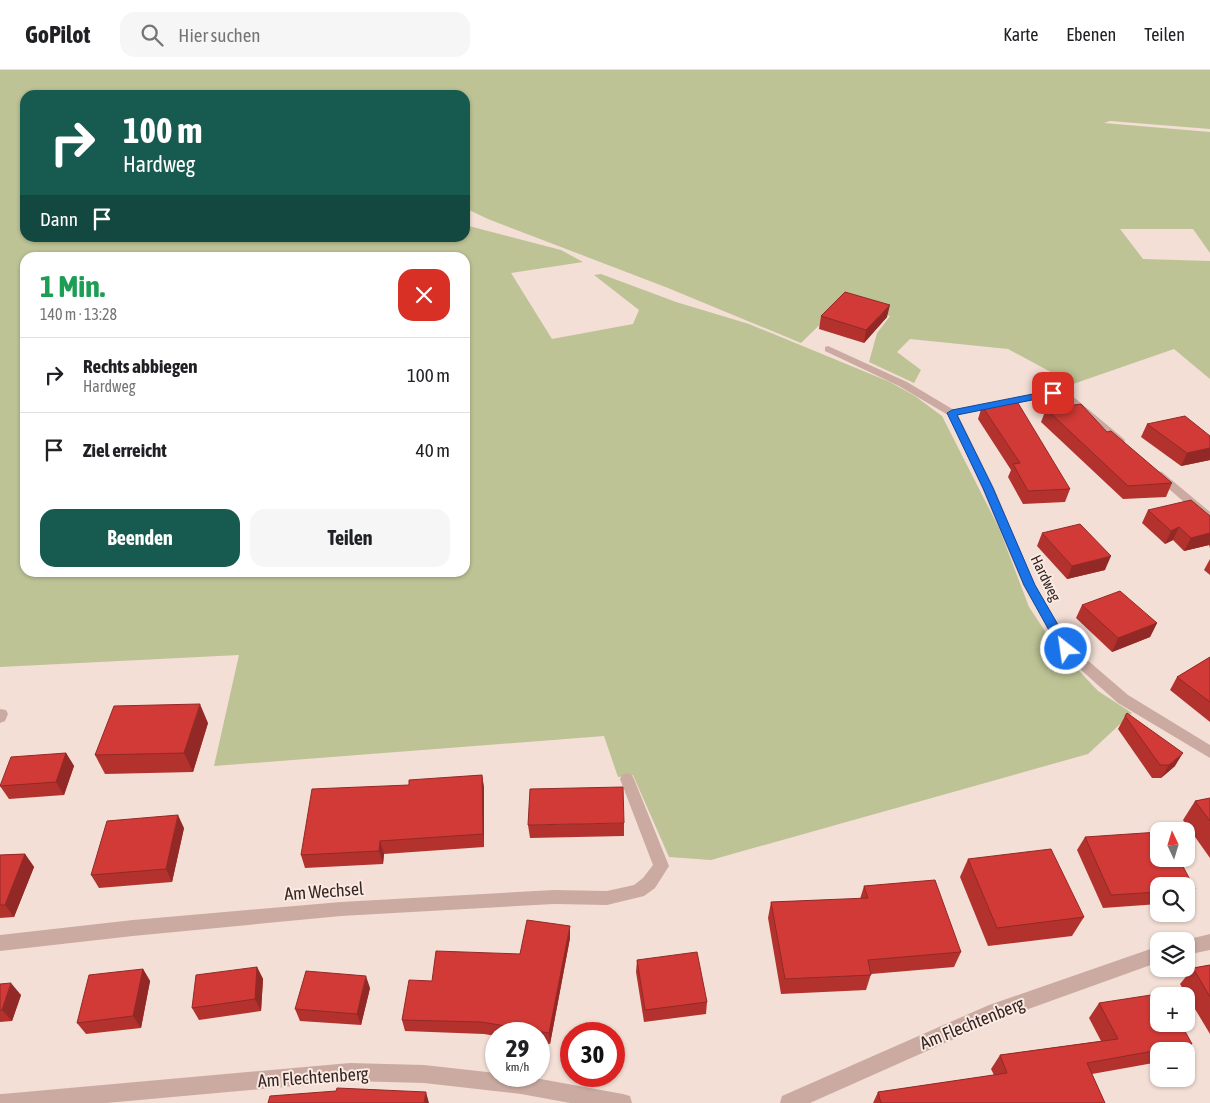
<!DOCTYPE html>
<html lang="de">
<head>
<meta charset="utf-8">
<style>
  body { margin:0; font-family:"Asap Condensed",sans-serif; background:#f6f6f6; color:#202124; height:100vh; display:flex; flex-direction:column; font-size:19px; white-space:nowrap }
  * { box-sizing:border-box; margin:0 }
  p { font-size:16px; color:#757577 }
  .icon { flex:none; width:28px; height:28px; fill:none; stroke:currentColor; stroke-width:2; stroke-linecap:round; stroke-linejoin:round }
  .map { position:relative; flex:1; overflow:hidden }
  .panel { position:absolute; left:20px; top:182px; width:450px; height:325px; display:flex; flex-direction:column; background:#fff; border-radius:15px; box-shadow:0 1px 4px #0004 }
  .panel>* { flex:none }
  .banner { position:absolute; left:20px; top:20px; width:450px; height:152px; border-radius:15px; box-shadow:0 1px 4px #0004; background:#175a4f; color:#fff; overflow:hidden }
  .needle { width:32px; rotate:356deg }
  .fabs { position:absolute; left:1150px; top:752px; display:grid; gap:10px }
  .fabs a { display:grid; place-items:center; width:45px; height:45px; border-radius:10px; background:#fff; box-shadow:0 1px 4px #0004; font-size:25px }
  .speed { position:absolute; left:485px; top:952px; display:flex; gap:10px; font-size:25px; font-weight:700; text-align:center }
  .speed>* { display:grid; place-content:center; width:65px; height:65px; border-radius:50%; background:#fff; box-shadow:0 1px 4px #0004; line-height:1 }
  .speed small { font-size:12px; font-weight:400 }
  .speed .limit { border:8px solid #d22; background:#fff; color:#111 }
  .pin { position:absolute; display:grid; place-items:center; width:42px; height:42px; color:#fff; margin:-21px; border-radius:10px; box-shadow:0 2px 8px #0006 }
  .me { position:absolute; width:55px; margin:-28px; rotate:330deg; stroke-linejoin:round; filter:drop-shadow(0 0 4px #0008) }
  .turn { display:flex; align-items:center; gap:18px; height:105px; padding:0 20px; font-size:22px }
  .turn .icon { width:65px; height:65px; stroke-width:2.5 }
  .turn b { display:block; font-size:35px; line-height:42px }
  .then { display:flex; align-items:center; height:48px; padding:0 20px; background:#0003; gap:10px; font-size:19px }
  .round { display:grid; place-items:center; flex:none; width:52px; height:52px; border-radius:15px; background:#f6f6f6 }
  .headline { display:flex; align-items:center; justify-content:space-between; height:85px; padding:0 20px }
  h1 { font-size:30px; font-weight:700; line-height:38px; color:#1e9e55 }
  .cta { display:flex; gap:10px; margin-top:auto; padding:10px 20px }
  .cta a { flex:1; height:58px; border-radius:15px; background:#175a4f; color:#fff; font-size:20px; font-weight:700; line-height:58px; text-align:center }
  .cta a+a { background:#f6f6f6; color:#202124 }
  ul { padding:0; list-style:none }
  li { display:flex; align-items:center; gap:15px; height:75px; padding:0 20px; border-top:1px solid #e0e0e0 }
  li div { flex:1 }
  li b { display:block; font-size:19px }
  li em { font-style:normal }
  header { display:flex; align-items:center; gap:30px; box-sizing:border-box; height:70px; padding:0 25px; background:#fff; border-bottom:1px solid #e0e0e0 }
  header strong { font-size:24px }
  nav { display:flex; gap:28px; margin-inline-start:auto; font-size:18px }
  .search { width:350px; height:45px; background:#f6f6f6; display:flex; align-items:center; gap:12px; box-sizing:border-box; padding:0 18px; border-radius:15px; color:#757577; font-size:19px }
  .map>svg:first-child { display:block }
  .green { fill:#bdc395; fill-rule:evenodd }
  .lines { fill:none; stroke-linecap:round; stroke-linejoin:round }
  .minor { fill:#cbaba1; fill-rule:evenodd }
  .wall { fill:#b4322e }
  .shaded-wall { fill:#922926 }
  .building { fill:#d13a36; stroke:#922926 }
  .route { fill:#1a73e8; stroke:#114b97 }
  .labels { text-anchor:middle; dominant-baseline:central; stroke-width:4; stroke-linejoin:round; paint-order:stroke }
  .street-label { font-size:15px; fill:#352625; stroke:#faeae2 }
  .near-street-label { font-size:18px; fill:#352625; stroke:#faeae2 }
</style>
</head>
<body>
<header>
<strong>GoPilot</strong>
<div class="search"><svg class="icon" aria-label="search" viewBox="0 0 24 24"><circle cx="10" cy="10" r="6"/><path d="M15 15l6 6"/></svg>Hier suchen</div>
<nav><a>Karte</a><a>Ebenen</a><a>Teilen</a></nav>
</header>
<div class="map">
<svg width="1210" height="1033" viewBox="0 0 1210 1033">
  <rect width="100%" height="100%" fill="#f3dfd6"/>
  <path class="green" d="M0,0H1210V59L1110,51L1104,53L1210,62V183L1193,159H1120L1143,189L1210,191V309L1174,279L1073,314L1008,279L910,269L897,282L921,300L914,313L869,292L877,263L890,246L844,231L801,273L668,218L488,149L465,138V25H25V168H465V155L561,180L583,192L511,203L552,269L633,254L639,240L594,205L601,204L676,232L749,254L890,312L915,326L942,346L999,458L1029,537L1053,573L1098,621L1132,643L1088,684L711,790L669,787L633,705L618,707L604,666L214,696L239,585L0,597ZM25,188H465V502H25Z"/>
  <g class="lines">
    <g class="minor">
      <path d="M828,276L907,312L954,340L1053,320L1070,324L1124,369L1125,371L1124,373H1116L1062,328L1053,326L958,345L994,418L1035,515L1071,576L1128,625L1210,675V688L1118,633L1061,582L1023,515L982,418L948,345L899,316L825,281V277Z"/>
      <path d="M1158,401L1162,402L1210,442V452L1206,451L1154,406L1152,404L1154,402Z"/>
      <path d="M0,639L6,640L8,644L5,651L0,653Z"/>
      <path d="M627,703L632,705L634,709L669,796L655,818L644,826L607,835L554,834L341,846L133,866L0,881V865L133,850L341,832L554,820L607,821L634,815L643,808L653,795L620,709L622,705Z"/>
      <path d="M1210,864V880L1186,885V871H1181Z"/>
      <path d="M1159,876V892L992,952L810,1033H780L782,1026L989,935Z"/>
      <path d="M350,993L424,995L496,1003V1006H524L623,1024L630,1026L632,1033H570L521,1024L424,1013L350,1011L106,1033H0V1024H2Z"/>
    </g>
  </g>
  <g class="wall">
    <path d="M821,246L887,247L864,273L819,259Z"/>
    <path d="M982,336L1070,419L1065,432L1023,434L1008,407L1011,400L978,349Z"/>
    <path d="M1046,339L1107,362L1172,413L1166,427L1123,429L1041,352Z"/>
    <path d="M1147,354L1210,366V390L1181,396L1141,367Z"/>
    <path d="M1148,440L1210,446V478L1209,475L1184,481L1173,470L1165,474L1142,453Z"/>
    <path d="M1042,463L1105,500L1067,509L1037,476Z"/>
    <path d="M1210,489V505L1204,500Z"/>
    <path d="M1082,535L1157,553L1150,567L1112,582L1076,548Z"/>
    <path d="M1210,587V652L1170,620L1177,607Z"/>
    <path d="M1125,646L1175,696L1161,708H1152L1118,659Z"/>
    <path d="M208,653L193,702L105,704L95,685Z"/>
    <path d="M66,683L74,696L64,725L9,729L0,716Z"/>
    <path d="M482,705L484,718V777L384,784L383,794L305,798L301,785L409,715Z"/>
    <path d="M1210,728V788L1183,750L1195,731Z"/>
    <path d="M624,753V766L530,768L528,755Z"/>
    <path d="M184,758L172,812L99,818L91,805Z"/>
    <path d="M1085,767L1195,819L1186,831V816H1159V834L1103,838L1077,780Z"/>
    <path d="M25,784L34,797L14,847L0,848V785Z"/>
    <path d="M968,789L1084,847L1072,866L988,876L960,807Z"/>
    <path d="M864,816L961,882L954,897L871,904L866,920L781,924L768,848L771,832L860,829Z"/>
    <path d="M570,868L550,974L539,973V964H496V966L484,964L405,961L402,950L432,911Z"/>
    <path d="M637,890L707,932L706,944L644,952L636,902Z"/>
    <path d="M1210,895V964L1180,914L1193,898Z"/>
    <path d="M257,897L263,909L261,941L199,950L192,938Z"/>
    <path d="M143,899L150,911L141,958L86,964L77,953Z"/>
    <path d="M0,914L21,925L12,951L0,952Z"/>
    <path d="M370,918L361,955L300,951L295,939Z"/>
    <path d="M1099,933L1192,974L1186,981H1159V992L1092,1004L1105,1033H873L878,1022L994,1005L991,999L1000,985L1101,971L1089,948Z"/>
  </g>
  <g class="shaded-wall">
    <path d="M890,235L887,247L864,273L866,260Z"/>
    <path d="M1210,378V390L1181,396L1187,383Z"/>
    <path d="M1179,457L1173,470L1165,474L1171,461Z"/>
    <path d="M1210,463V473L1209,475L1184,481L1191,468Z"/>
    <path d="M1111,486L1105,500L1067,509L1072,496Z"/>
    <path d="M1157,553L1150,567L1112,582L1118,568Z"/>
    <path d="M200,634L208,653L193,702L184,683Z"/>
    <path d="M66,683L74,696L64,725L56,712Z"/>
    <path d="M1183,683L1175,696L1161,708L1169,695Z"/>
    <path d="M482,705L484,718V777L483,764Z"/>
    <path d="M178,745L184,758L172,812L166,799Z"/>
    <path d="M380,771L384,784L383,794L379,781Z"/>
    <path d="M25,784L34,797L14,847L5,835Z"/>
    <path d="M570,856V868L550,974L549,963Z"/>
    <path d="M257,897L263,909L261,941L255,929Z"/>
    <path d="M143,899L150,911L141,958L133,946Z"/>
    <path d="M366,906L370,918L361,955L357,944Z"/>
    <path d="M11,913L21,925L12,951L2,940Z"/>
    <path d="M426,1022L429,1033H424Z"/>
  </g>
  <g class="building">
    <path d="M845,222L890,235L866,260L821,246Z"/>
    <path d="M1018,333L1070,419L1028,421L1013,394L1020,393L982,336Z"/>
    <path d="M1081,334L1107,362L1111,361L1172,413L1128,416L1046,339Z"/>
    <path d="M1185,346L1210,366V378L1187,383L1147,354Z"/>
    <path d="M1191,430L1210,446V463L1191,468L1179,457L1171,461L1148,440Z"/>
    <path d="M1080,454L1111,486L1072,496L1042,463Z"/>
    <path d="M1120,521L1157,553L1118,568L1082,535Z"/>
    <path d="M1210,587V632L1177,607Z"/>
    <path d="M200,634L184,683L95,685L114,636Z"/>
    <path d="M1127,643L1183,683L1169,695H1160L1125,646Z"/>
    <path d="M66,683L56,712L0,716L11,687Z"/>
    <path d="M482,705L483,764L380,771L379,781L301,785L312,719L409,715V710Z"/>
    <path d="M623,717L624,753L528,755L530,719Z"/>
    <path d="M1210,728V751L1195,731Z"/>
    <path d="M178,745L166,799L91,805L107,751Z"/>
    <path d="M1159,762V789H1179L1195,819L1186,820V816H1159V822L1111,825L1085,767Z"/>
    <path d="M1051,779L1084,847L997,858L968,789Z"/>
    <path d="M25,784L5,835H0V785Z"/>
    <path d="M935,810L961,882L868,890L871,905L785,909L771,832L868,828L864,816Z"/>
    <path d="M527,850L570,856L549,963L481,952L402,950L409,910L432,911L436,881L520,884Z"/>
    <path d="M697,882L707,932L645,940L637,890Z"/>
    <path d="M1210,895V927L1193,898Z"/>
    <path d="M257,897L255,929L192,938L196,905Z"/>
    <path d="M143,899L133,946L77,953L89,905Z"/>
    <path d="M306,901L366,906L357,944L295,939Z"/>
    <path d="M11,913L2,940H0V914Z"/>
    <path d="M1164,923L1166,926H1159V954H1181L1192,974L1087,993L1105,1033H881L878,1022L1007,1003L1000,985L1118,969L1099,933Z"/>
    <path d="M337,1018L426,1022L424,1033H268L270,1026L336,1021Z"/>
  </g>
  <path class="route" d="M1053,320L1058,323L1057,325L957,345L993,418L1035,515L1072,579L1066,583L1061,582L1024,515L983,418L947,343L952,340Z"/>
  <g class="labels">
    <g class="street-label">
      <text transform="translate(1046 508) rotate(64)">Hardweg</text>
    </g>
    <g class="near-street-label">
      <text transform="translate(324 821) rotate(-4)">Am Wechsel</text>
      <text transform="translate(972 953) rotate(-22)">Am Flechtenberg</text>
      <text transform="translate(313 1007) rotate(-4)">Am Flechtenberg</text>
    </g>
  </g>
</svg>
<div class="fabs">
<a><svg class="needle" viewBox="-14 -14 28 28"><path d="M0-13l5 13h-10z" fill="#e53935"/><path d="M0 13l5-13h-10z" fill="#757577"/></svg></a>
<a><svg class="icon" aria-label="search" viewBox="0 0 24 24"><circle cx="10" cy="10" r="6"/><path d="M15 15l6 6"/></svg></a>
<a><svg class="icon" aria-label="layers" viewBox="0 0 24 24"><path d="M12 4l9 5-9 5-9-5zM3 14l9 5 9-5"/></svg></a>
<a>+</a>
<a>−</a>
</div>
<div class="speed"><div>29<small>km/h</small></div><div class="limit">30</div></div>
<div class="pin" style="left:1053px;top:323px;background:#d93025"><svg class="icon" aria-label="arrive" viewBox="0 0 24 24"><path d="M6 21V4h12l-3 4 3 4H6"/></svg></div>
<svg class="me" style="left:1066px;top:579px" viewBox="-20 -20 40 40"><circle r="17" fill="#1a73e8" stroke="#fff" stroke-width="3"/><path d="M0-11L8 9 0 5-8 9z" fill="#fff"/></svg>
<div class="banner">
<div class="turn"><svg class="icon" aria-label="right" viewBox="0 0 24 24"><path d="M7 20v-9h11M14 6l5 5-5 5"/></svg><div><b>100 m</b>Hardweg</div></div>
<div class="then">Dann<svg class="icon" aria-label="arrive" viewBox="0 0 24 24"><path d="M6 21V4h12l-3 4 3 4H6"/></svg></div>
</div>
<section class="panel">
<div class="headline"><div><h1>1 Min.</h1><p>140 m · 13:28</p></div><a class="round" style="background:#d93025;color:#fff"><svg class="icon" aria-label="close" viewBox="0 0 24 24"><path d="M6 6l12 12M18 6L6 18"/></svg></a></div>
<ul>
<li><svg class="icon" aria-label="right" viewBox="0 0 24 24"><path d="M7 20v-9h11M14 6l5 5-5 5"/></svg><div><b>Rechts abbiegen</b><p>Hardweg</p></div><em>100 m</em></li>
<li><svg class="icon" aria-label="arrive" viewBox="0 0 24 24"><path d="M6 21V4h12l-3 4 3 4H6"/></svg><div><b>Ziel erreicht</b></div><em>40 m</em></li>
</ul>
<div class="cta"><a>Beenden</a><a>Teilen</a></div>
</section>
</div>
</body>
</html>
